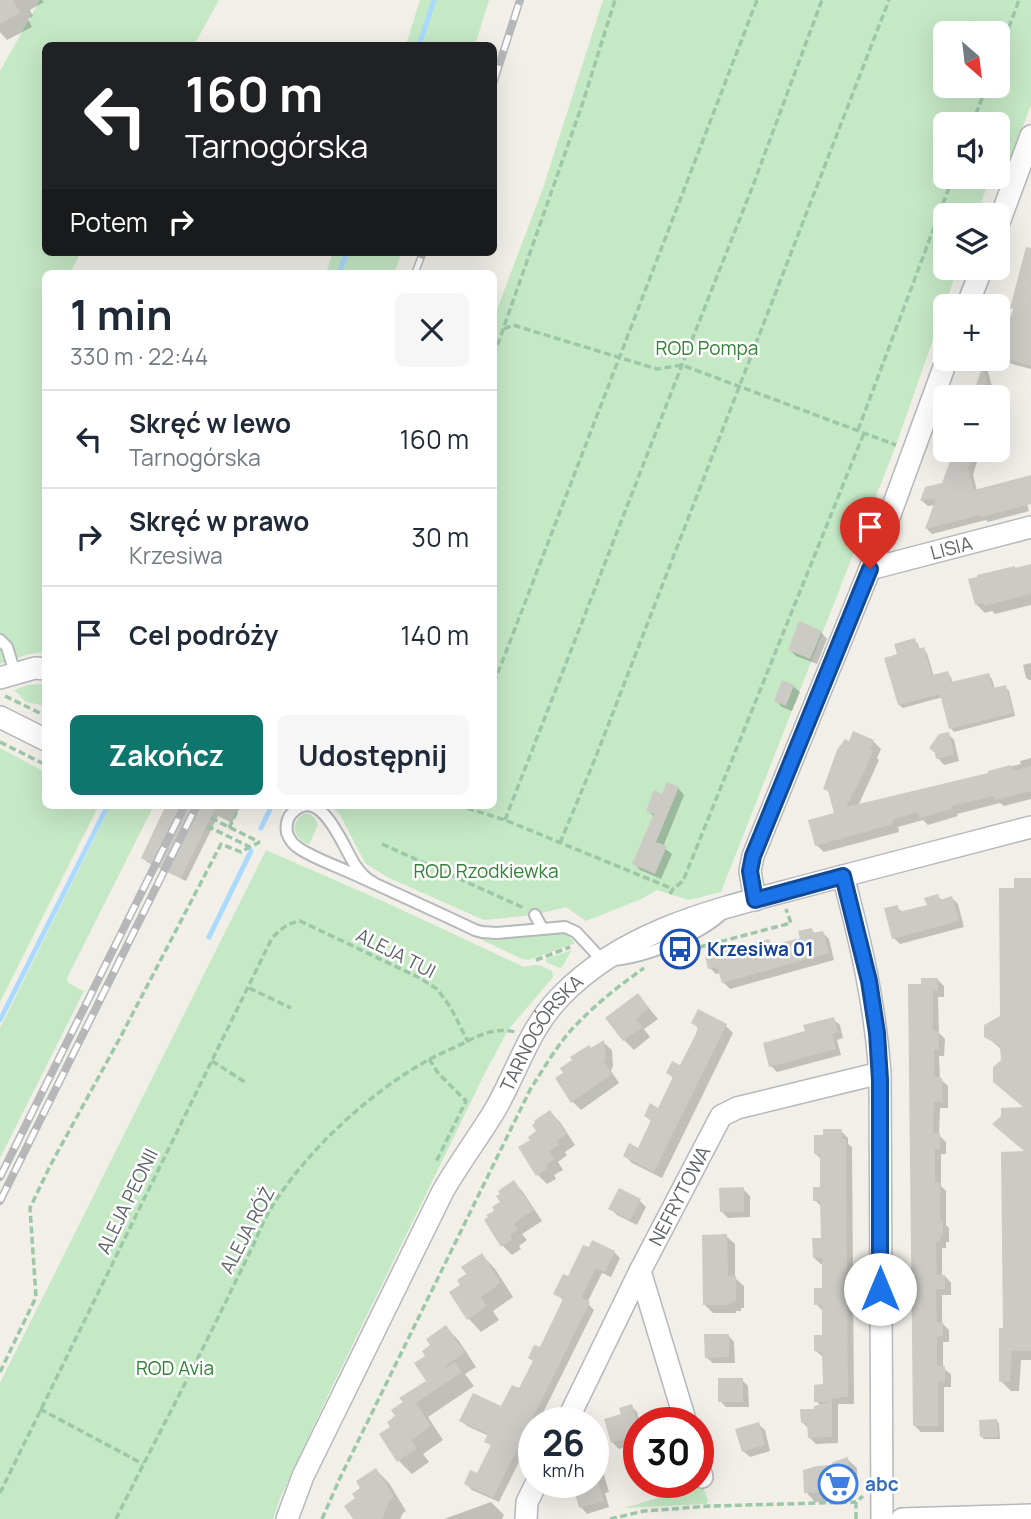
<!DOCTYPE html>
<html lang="pl">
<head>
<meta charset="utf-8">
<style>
  body { margin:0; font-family:Manrope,sans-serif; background:#f6f6f7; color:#1f2937; height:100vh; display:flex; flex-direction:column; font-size:26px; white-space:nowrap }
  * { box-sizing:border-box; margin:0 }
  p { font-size:23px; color:#747a83 }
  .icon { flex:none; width:38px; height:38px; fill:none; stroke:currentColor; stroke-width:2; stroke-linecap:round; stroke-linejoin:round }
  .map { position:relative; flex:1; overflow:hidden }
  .drawer { position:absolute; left:42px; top:270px; width:455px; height:539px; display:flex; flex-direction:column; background:#fff; border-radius:10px; box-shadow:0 7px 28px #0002 }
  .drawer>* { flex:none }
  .banner { position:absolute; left:42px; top:42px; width:455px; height:214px; border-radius:10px; box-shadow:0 7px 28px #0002; background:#202124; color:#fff; overflow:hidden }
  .needle { width:46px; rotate:152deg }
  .controls { position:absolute; left:933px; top:21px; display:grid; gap:14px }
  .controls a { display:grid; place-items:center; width:77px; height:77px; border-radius:10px; background:#fff; box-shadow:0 7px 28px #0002; font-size:35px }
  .speed { position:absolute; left:518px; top:1407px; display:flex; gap:14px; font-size:35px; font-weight:700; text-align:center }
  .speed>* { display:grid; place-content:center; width:91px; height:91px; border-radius:50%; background:#fff; box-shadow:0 7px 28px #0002; line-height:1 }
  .speed small { font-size:18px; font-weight:400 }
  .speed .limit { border:10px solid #d22; background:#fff; color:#111 }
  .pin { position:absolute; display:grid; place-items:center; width:60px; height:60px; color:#fff; margin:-72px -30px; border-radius:50% 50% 50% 0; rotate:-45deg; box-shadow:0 0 7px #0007 }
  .pin .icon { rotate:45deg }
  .me { position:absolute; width:77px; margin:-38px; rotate:0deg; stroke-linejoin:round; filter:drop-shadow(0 0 5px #0008) }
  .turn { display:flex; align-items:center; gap:24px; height:147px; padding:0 28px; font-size:32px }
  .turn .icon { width:91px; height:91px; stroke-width:2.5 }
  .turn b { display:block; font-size:49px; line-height:60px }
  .then { display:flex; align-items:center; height:66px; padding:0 28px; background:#0003; gap:14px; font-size:26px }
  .round { display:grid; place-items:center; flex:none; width:74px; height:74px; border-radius:10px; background:#f6f6f7 }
  .summary { display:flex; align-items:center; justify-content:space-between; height:119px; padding:0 28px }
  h1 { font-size:42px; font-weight:700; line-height:52px }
  .action { display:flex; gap:14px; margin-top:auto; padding:14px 28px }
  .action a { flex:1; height:80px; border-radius:10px; background:#0f766e; color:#fff; font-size:28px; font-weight:700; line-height:80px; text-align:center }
  .action a+a { background:#f6f6f7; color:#1f2937 }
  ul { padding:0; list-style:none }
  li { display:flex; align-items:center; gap:21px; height:98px; padding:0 28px; border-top:2px solid #e0e1e3 }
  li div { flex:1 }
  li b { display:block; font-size:26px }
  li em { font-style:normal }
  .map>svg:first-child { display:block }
  .green { fill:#c5e8c5; fill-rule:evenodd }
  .shadow { fill:#0003 }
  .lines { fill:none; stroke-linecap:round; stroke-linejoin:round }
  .stream { stroke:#aadaff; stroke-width:5 }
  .building { fill:#cccac5 }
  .lane-casing { stroke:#b5b8bc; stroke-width:14 }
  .street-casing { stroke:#b5b8bc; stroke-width:24 }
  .path { stroke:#9cc7a9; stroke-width:3.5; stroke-dasharray:7 3.5; stroke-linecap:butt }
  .lane { stroke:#fff; stroke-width:10 }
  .street { stroke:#fff; stroke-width:21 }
  .rail-casing { stroke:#b6b7b8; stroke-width:8 }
  .rail { stroke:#fff; stroke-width:5; stroke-dasharray:16; stroke-linecap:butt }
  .route-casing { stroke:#114b97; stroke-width:18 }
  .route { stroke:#1a73e8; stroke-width:12 }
  .labels { text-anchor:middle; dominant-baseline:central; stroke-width:5; stroke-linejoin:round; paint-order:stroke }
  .park-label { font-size:19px; fill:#348238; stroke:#fff }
  .street-label { font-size:19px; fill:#5f6368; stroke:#fff }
  .transit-label { font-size:19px; font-weight:bold; fill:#164399; stroke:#fff; text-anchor:start }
  .shop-label { font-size:19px; font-weight:bold; fill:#366cbe; stroke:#fff; text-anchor:start }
</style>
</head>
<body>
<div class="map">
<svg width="1031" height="1519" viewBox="0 0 1031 1519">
  <rect width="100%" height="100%" fill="#f1efe8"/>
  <g class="green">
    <path d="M40,0H219L194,45L46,46V252H81L70,273H46L45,652L29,654L0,664V71Z"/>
    <path d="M420,0H489L475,45H406Z"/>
    <path d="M603,0H1031V105L1006,170L998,167V124H945V177H990L977,215H945V268H958L896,445L721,892L689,900L657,890L641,899L586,921L566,907L534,915L484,920L387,877L365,863L340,815L330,805H494V317L543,188ZM945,33H998V86H945Z"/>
    <path d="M333,252H402L394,273H326Z"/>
    <path d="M40,684L45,685V706L26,702L14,690L28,685Z"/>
    <path d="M0,748L45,772L46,805H99L0,1002Z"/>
    <path d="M111,805H154L67,978L68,983L84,991L0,1158V1028Z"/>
    <path d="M304,814C312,813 315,818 318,825L309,845C294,838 288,825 304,814Z"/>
    <path d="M266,850L387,903L524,967C537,963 540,965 552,971L553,977L508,1030L484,1075L330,1391L280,1498L273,1519H0V1383Z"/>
    <path d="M561,933L569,936L575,943L528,960L522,959L474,936L501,939Z"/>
    <path d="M569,951H571L562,967L560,968L546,962V959Z"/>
    <path d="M702,1485L708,1500L707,1504L624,1508Z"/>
  </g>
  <g class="shadow">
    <path d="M0,0H42L44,2L30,10L33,16L28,19L32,27L7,40L0,32Z"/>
    <path d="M1031,312V369L1009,363L1002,357L1005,350L1002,347Z"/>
    <path d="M984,368L988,372L995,397H974Z"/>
    <path d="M955,450H991L988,458L979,455L973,475L977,491L1023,486L1029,511L988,522L986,520L932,534L927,529L935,505L928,506L922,501L926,489L943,485Z"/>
    <path d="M1031,567V605L995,614L992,611L985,613L976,604L1016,570Z"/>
    <path d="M821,632L827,639L817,664L796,656L790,650Z"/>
    <path d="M914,640L918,644L920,650L924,649L927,653L934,677L947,673L951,677L953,684L988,675L992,679L995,690L1005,687L1009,691L1015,716L954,732L951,728L943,697L903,708L899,705V656Z"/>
    <path d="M1031,663V680H1029L1026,678L1023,665Z"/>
    <path d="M793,686L800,692L792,711L782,707L776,701Z"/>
    <path d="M948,734L954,740L959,761L944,765L938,758Z"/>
    <path d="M873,741L881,749L877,758L879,760L858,806L990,775V772L1021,764L1020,761L1031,758V799L1004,806L1000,803L957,814L958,816L928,825L923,820L898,827L899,832L824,852L816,845L837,815L831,794L825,788L850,743Z"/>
    <path d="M678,788L684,795L663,847L672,854L661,879L640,870L634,863L654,817L648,810L663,796Z"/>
    <path d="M168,805H241L232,823L218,816L186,881L147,862L143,858Z"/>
    <path d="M1031,880V1360H1021L1019,1391H1011L1001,1381L1005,1330L1027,1153L1026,1109L1002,1061V1050L986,1036L1002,1017L1016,890Z"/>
    <path d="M938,896L943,901L952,898L958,904L964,927L900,944L894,938L897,907L903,913L929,907Z"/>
    <path d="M811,930L816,934L823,933L829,939L834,960L730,989L723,982L721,973L716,974L710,968L769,941L774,946L802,939Z"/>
    <path d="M937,979L944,986V997H938L939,1033L945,1039L944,1056H939L940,1079L948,1086V1108H940L939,1135L946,1142V1154H941V1186L946,1191V1225L949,1228V1242H946V1248H942V1276H945L951,1283V1295H942V1323L949,1330V1342H943V1368L951,1374V1387H944V1432H921L914,1425L922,986Z"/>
    <path d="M638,995L658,1019L644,1029L650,1037L634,1050L624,1040Z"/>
    <path d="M699,1012L726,1026L733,1033L662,1178L632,1163L625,1156L639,1150L652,1122L646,1116L659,1110L674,1079L668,1073L680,1067L699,1029L693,1023Z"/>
    <path d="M833,1019L840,1025L843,1038L837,1040L841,1055L777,1072L771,1066L807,1033Z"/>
    <path d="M604,1043L612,1050L613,1066L611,1071L619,1083L581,1110L573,1102L558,1079L592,1050Z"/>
    <path d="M550,1112L560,1122L575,1145L565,1152L567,1155L558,1162L563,1170L554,1175L556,1179L547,1184L538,1175L532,1140Z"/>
    <path d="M841,1131L848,1138V1144L852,1147L854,1404H838V1443L816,1444L809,1437V1429L802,1422L821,1406L816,1401L824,1386L823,1357L816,1351L823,1336V1311L816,1304L823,1290L824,1264H821L814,1258L823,1240L822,1207L815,1200L822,1189L821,1159L815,1153L825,1136Z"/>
    <path d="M514,1182L523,1192L542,1221L522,1234L527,1240L519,1246L521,1249L512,1255L502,1245L496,1211Z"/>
    <path d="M743,1189L750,1196V1217L728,1218L721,1211Z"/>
    <path d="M640,1201L646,1207L637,1225L617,1215L610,1208Z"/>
    <path d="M726,1236L735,1244V1278L744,1286V1308H741V1311H736V1313H713L705,1305Z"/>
    <path d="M614,1252L620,1258L611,1277L602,1273L587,1303L594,1310L538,1423H534V1432L499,1502L472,1490L466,1484L478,1476L492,1447L487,1441L489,1436L467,1426L461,1420L502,1409L519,1391L534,1362L530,1358L541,1350L564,1301L555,1293L568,1278Z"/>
    <path d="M482,1255L495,1269L513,1297L493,1311L499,1320L481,1332L468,1318L462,1285Z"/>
    <path d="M446,1327L459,1341L476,1367L465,1374L474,1386L428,1417L443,1440L423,1454L429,1462L412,1474L398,1460L392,1427L428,1381L427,1356L432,1345Z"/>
    <path d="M728,1335L734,1342L735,1363H713L706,1357Z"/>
    <path d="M742,1380L748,1386L749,1407H726L720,1401Z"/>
    <path d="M631,1406L637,1412L640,1423H639V1449L634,1444L619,1449L612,1442L623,1415Z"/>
    <path d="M997,1421L999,1424L1000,1439H984L981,1436Z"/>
    <path d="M758,1424L765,1430L770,1451L750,1457L743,1451Z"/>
    <path d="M639,1458V1477L633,1460Z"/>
    <path d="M847,1459L857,1468L858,1489L847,1501L815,1502L806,1492L834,1467Z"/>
    <path d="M598,1468L604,1475L609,1492L605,1493L609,1507L587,1514L581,1507L593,1482V1470Z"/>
    <path d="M376,1470L389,1483L406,1511L403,1513L400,1519H355L358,1499L363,1488Z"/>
    <path d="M647,1482H675L676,1487L655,1493L649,1487Z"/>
    <path d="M491,1502L504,1515L502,1519H444Z"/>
  </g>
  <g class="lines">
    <g class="stream">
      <path d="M419,46L434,0"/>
      <path d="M339,273L347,252"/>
      <path d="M261,828L272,805"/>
      <path d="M209,937L251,851"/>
      <path d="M0,1020L108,805"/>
    </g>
  </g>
  <g class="building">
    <path d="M0,0H13L20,13L0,24Z"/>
    <path d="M1026,247L1031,248V366L1000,357L1003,348L1000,347L1013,309L1010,308Z"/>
    <path d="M983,365L991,397H972Z"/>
    <path d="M954,450H974L968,468L974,490L1031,475V504L981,517L980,515L925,529L936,498L920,501L925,487L942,483Z"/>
    <path d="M1031,564V594L984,606V603L975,605L968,579L977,577V575L1015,566V568Z"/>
    <path d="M799,621L822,631L810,659L788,650Z"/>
    <path d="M915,638L918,649L924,647L932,675L948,671L951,682L989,673L993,688L1006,685L1013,713L949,729L940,694L898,705L884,658L897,654L894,644Z"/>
    <path d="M782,680L794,685L786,706L774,701Z"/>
    <path d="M853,731L874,740L870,750L873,751L865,770L846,807L988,773V771L1011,765L1013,771L1031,766V791L995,800L994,796L951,806L952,809L919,818L917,812L892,820L893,824L815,846L808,820L834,813L828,791L823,789L837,750L845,739L849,741Z"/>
    <path d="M949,732L954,755L936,759L935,753L929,748L939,734Z"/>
    <path d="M667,782L679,787L656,842L667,846L655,874L632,864L654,814L646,811L654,790L662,794Z"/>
    <path d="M166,805H217L181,878L141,858Z"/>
    <path d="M1014,878H1031V1351H1012L1010,1382H999V1328H1003L1001,1152L1024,1151L992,1124L1001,1116V1108L1023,1107L993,1082V1067L1001,1060L1000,1046L984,1037V1025L1000,1016L999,888H1014Z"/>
    <path d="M938,894L940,900L952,896L959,921L892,939L884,908L898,905L899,912L927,905L924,898Z"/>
    <path d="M812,928L813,933L823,931L829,953L722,983L717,967L708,969L705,956L769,939L771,945L800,938L798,931Z"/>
    <path d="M921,978H938V991H933V1031H939V1050H934V1077L942,1078L943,1102H934L933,1133H940V1149H935V1182L940,1183V1220H943V1236H940V1242H936L937,1275H945V1289H936L937,1322H943V1336L937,1337V1366H945V1381L938,1382V1426H913L908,984H921Z"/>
    <path d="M638,993L649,1008L636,1019L642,1027L623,1041L605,1018Z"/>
    <path d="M698,1009L727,1024L654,1172L623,1156L629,1143L638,1148L651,1120L644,1116L650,1103L658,1108L673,1077L666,1073L672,1061L680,1065L695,1036L698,1027L691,1023Z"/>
    <path d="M834,1017L838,1032L832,1034L836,1049L769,1067L763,1043L805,1031L803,1025Z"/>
    <path d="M604,1040L606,1057L604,1062L612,1074L571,1103L555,1078L563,1073L560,1068L572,1060L570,1057L589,1045L591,1048Z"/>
    <path d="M550,1110L567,1134L556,1141L559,1145L549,1151L554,1159L546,1165L548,1168L536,1176L518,1147L530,1140L528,1137L536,1131L532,1125L535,1123L534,1121Z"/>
    <path d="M823,1129H842V1139H846L848,1397L832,1398V1437L808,1438L807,1423H801L800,1409H814V1406L831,1402H814V1385L823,1384L822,1352L814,1351V1335H822V1305H814V1288H822V1258H813L812,1238H821L820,1201H813V1187H820V1154H814V1135H823Z"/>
    <path d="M514,1180L534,1210L514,1223L518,1230L510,1235L512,1239L501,1247L484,1220L488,1217L486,1215L494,1211L492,1207L500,1202L496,1196L500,1194L498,1191Z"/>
    <path d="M744,1187V1212H720L719,1188Z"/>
    <path d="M619,1188L641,1199L630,1220L608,1209Z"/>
    <path d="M727,1234L728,1276H736V1301H733V1303L728,1304V1305H703L702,1235Z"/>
    <path d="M592,1240L615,1251L605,1272L596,1268L581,1298L590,1302L493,1498L464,1484L470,1470L477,1473L491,1445L484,1442L488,1434L459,1421L473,1393L501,1406L512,1385L519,1388L533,1361L528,1358L534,1345L540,1347L563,1299L553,1294L563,1274L568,1276L583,1245L589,1247Z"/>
    <path d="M482,1253L501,1283L481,1297L487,1306L467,1320L449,1292L460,1285L457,1280L466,1274L461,1267Z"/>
    <path d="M446,1325L465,1353L445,1366L446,1368L455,1362L462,1372L416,1403L431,1426L411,1440L417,1448L397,1462L379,1434L390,1427L387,1422L395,1416L391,1410L403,1402L399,1398L426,1381L414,1363L425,1356L422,1351L430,1345L426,1339Z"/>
    <path d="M704,1334H729V1357L705,1358Z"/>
    <rect x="718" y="1378" width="25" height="24"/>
    <path d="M632,1404L639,1428V1444L633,1446L630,1438L611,1443L604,1419L621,1414L619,1408Z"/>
    <path d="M997,1419L998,1437H980L979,1420Z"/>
    <path d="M759,1422L765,1445L742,1452L735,1429Z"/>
    <path d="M848,1457L849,1479L837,1492L804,1493L803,1470L817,1466L832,1465L833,1462Z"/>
    <path d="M376,1468L394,1497L390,1500L382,1519H353L344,1506L355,1498L352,1494L360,1488L356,1481Z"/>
    <path d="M572,1482H598L604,1501L579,1508Z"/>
  </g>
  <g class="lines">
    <defs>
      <g id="lane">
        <path d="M0,640L7,647L15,673"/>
        <path d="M374,883C366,879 360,873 355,865C344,849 321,783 292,813C287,818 286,826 287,833C289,838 292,843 296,846C308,856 334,865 349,872C391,891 433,910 475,930L482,932L497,933L565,927L576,932L602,960C636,962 694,938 720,916"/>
        <path d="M535,915L542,928"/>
      </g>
      <g id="street">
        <path d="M998,225L1031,136"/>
        <path d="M967,306L982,268"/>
        <path id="s1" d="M870,569L1031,527"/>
        <path d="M0,678L35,668L46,669"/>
        <path d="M0,717L46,740"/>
        <path d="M843,876C861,943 875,1004 880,1073L882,1519"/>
        <path d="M755,900L750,871L753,856L870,569L947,359"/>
        <path d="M640,1271L686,1423"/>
        <path id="s2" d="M566,1423L640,1271L721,1116L737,1108L880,1073"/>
        <path d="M698,1464L702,1477"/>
        <path id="s3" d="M287,1519L303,1476L443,1191C459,1163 478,1138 495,1110C517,1072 529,1028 561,996C630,925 728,907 820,882C890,864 961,845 1031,827"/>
        <path d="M526,1519L527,1502L537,1482"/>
        <path d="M902,1519L1031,1515"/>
      </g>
    </defs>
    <use href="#lane" class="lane-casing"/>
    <use href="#street" class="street-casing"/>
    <g class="path">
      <path d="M998,57L1019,0"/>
      <path d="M972,124L987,86"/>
      <path d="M504,329L513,325L657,369L682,365L896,445"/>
      <path d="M494,355L582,105L615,0"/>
      <path d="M858,430L953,177"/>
      <path d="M494,683L757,0"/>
      <path d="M5,696L46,716"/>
      <path d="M0,742L46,765"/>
      <path d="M165,805H166"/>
      <path d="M457,805L505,820L673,889"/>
      <path d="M211,818L259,842"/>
      <path d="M505,820L682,365L752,188L822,0"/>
      <path d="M207,826L250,847L260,842"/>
      <path d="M229,828L240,805"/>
      <path d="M560,843L595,759L889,0"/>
      <path d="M382,844L524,908"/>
      <path d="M670,894L673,889L683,881L864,433"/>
      <path d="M700,947L791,923L786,909"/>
      <path d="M536,960L570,947"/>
      <path d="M249,988L291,1008"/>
      <path d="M429,1059L438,1073L466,1101L436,1162"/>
      <path d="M212,1061L245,1082"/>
      <path d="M0,1372L36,1297L30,1208L50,1166L121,1036L221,844L241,852L250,847"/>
      <path d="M40,1409L143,1464"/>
      <path d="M0,1493L272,938C281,929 287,923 300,921L418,977L437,989L451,1008L468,1042"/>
      <path d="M116,1519C145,1460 176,1402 205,1344C221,1312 236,1280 252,1248C258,1235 263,1221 270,1210C307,1148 385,1077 451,1049C474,1039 489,1026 516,1032"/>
      <path d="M322,1519L340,1478L531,1088C545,1067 558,1043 576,1025C597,1003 620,985 644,968"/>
      <path d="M610,1519L644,1511L711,1506L856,1502"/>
      <path d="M856,1519V1502L863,1496"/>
    </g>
    <use href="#lane" class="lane"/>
    <use href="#street" class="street"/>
    <defs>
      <g id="rail">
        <path d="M494,81L520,0"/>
        <path d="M415,273L423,252"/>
        <path d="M0,1177L185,805"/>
        <path d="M0,1201L197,805"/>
      </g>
    </defs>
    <use href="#rail" class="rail-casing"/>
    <use href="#rail" class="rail"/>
  </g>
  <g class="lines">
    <defs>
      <path id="route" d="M870,569L753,856L750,871L755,900L843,876L869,981L877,1033L880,1080V1289"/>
    </defs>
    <use href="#route" class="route-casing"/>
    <use href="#route" class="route"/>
  </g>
  <defs>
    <symbol id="bus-ring" viewBox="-11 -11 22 22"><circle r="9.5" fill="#fff" stroke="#1a4fb4" stroke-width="1.5"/><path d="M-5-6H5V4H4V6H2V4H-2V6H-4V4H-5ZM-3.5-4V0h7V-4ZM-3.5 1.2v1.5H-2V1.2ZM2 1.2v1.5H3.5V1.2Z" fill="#1a4fb4"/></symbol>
    <symbol id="supermarket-ring" viewBox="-11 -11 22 22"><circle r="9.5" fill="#fff" stroke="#3f7fe0" stroke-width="1.5"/><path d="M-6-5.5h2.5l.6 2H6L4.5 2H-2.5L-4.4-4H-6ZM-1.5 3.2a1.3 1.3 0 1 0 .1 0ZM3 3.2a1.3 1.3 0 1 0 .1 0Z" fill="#3f7fe0"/></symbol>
  </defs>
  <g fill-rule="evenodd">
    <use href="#bus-ring" x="658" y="927" width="44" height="44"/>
    <use href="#supermarket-ring" x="816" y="1462" width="44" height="44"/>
  </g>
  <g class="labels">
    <g class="park-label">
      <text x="707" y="348">ROD Pompa</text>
      <text x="486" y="871">ROD Rzodkiewka</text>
      <text x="175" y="1368">ROD Avia</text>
    </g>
    <g class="street-label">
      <text stroke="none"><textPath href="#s1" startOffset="84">LISIA</textPath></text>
      <text transform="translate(396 953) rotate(27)">ALEJA TUI</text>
      <text stroke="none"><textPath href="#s3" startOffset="550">TARNOGÓRSKA</textPath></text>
      <text stroke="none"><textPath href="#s2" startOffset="254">NEFRYTOWA</textPath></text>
      <text transform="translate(127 1201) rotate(-64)">ALEJA PEONII</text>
      <text transform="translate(247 1230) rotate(-62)">ALEJA RÓŻ</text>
    </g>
    <g class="transit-label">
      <text x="707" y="949">Krzesiwa 01</text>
    </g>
    <g class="shop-label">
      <text x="865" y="1484">abc</text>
    </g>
  </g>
</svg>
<div class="controls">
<a><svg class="needle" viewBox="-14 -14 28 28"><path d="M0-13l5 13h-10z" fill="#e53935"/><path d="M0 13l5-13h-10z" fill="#747a83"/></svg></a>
<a><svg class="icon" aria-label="sound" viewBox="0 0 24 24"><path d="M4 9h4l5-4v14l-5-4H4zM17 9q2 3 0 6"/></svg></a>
<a><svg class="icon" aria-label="layers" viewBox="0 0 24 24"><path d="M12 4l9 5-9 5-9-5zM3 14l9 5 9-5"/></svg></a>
<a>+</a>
<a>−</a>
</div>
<div class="speed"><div>26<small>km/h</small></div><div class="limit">30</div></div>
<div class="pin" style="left:870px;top:569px;background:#d93025"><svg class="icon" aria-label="arrive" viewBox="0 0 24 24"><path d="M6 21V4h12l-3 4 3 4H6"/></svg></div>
<svg class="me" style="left:880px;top:1289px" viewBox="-20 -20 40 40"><circle r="19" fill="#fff"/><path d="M0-13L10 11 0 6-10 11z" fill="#1a73e8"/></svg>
<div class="banner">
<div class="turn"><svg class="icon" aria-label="left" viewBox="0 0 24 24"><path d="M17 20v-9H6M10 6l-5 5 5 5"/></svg><div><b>160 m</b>Tarnogórska</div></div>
<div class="then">Potem<svg class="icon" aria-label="right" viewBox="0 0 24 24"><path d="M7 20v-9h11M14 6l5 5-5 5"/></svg></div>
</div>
<section class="drawer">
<div class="summary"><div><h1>1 min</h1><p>330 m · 22:44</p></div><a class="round"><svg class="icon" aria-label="close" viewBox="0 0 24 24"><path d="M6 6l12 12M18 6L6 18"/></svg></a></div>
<ul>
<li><svg class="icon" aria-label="left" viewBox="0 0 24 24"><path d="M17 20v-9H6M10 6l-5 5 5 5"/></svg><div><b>Skręć w lewo</b><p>Tarnogórska</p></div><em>160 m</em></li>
<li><svg class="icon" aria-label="right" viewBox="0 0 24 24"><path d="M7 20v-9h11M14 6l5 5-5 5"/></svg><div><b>Skręć w prawo</b><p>Krzesiwa</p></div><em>30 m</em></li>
<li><svg class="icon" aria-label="arrive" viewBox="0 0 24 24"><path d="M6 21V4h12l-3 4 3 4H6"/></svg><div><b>Cel podróży</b></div><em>140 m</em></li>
</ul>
<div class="action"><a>Zakończ</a><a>Udostępnij</a></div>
</section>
</div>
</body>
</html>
